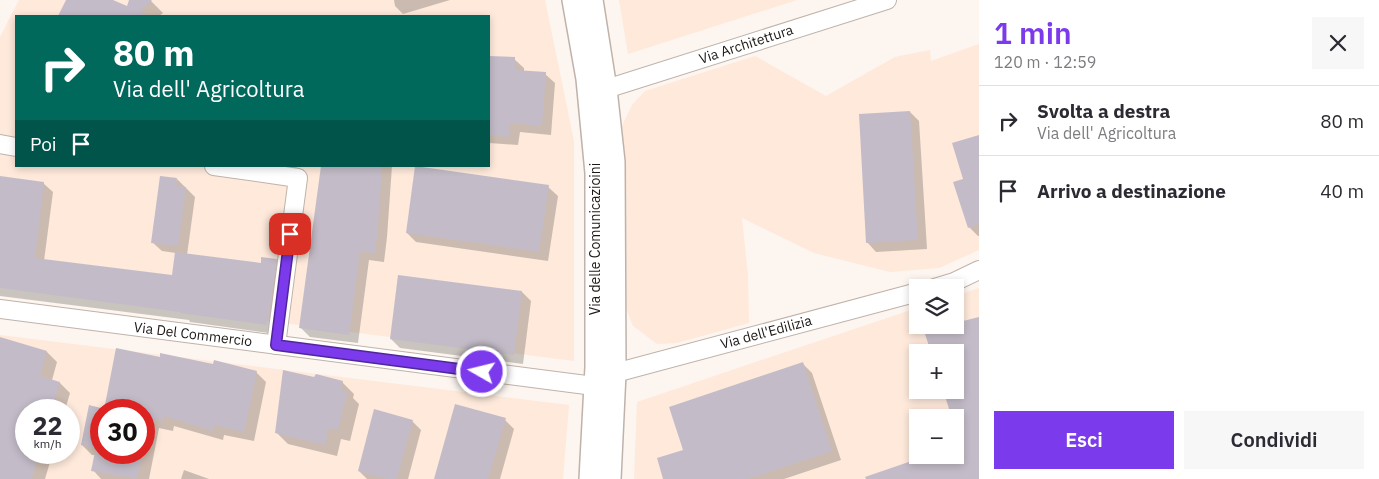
<!DOCTYPE html>
<html lang="it">
<head>
<meta charset="utf-8">
<style>
  body { margin:0; font-family:"IBM Plex Sans",sans-serif; background:#f7f7f7; color:#2b2b33; height:100vh; display:flex; flex-direction:column; font-size:19px; white-space:nowrap }
  * { box-sizing:border-box; margin:0 }
  p { font-size:16px; color:#7c7c81 }
  .icon { flex:none; width:28px; height:28px; fill:none; stroke:currentColor; stroke-width:2; stroke-linecap:round; stroke-linejoin:round }
  .map { position:relative; flex:1; overflow:hidden }
  .side { display:flex; flex-direction:column; background:#fff; width:400px }
  .side>* { flex:none }
  .top-card { position:absolute; left:15px; top:15px; width:475px; height:152px; border-radius:0px; box-shadow:0 2px 8px #0003; background:#00695c; color:#fff; overflow:hidden }
  .controls { position:absolute; left:909px; top:279px; display:grid; gap:10px }
  .controls a { display:grid; place-items:center; width:55px; height:55px; border-radius:0px; background:#fff; box-shadow:0 2px 8px #0003; font-size:25px }
  .speed { position:absolute; left:15px; top:399px; display:flex; gap:10px; font-size:25px; font-weight:700; text-align:center }
  .speed>* { display:grid; place-content:center; width:65px; height:65px; border-radius:50%; background:#fff; box-shadow:0 2px 8px #0003; line-height:1 }
  .speed small { font-size:12px; font-weight:400 }
  .speed .limit { border:8px solid #d22; background:#fff; color:#111 }
  .pin { position:absolute; display:grid; place-items:center; width:42px; height:42px; color:#fff; margin:-21px; border-radius:10px; box-shadow:0 2px 8px #0006 }
  .me { position:absolute; width:55px; margin:-28px; rotate:278deg; stroke-linejoin:round; filter:drop-shadow(0 0 4px #0008) }
  .turn { display:flex; align-items:center; gap:18px; height:105px; padding:0 15px; font-size:22px }
  .turn .icon { width:65px; height:65px; stroke-width:2.5 }
  .turn b { display:block; font-size:35px; line-height:42px }
  .then { display:flex; align-items:center; height:48px; padding:0 15px; background:#0003; gap:10px; font-size:19px }
  .round { display:grid; place-items:center; flex:none; width:52px; height:52px; border-radius:0px; background:#f7f7f7 }
  .head { display:flex; align-items:center; justify-content:space-between; height:85px; padding:0 15px }
  h1 { font-size:30px; font-weight:600; line-height:38px; color:#7c3aed }
  .cta { display:flex; gap:10px; margin-top:auto; padding:10px 15px }
  .cta a { flex:1; height:58px; border-radius:0px; background:#7c3aed; color:#fff; font-size:20px; font-weight:600; line-height:58px; text-align:center }
  .cta a+a { background:#f7f7f7; color:#2b2b33 }
  ul { padding:0; list-style:none }
  li { display:flex; align-items:center; gap:15px; height:70px; padding:0 15px; border-top:1px solid #e1e1e2 }
  li div { flex:1 }
  li b { display:block; font-size:19px }
  li em { font-style:normal }
  main { display:flex; flex:1; min-height:0 }
  .map>svg:first-child { display:block }
  .built { fill:#fee9db; fill-rule:evenodd }
  .shadow { fill:#0003; fill-rule:evenodd }
  .building { fill:#c3bcc8 }
  .lines { fill:none; stroke-linecap:round; stroke-linejoin:round }
  .minor-casing { stroke:#bfb2aa; stroke-width:20 }
  .tertiary-casing { stroke:#bfb2aa; stroke-width:24 }
  .minor { stroke:#fff; stroke-width:18 }
  .tertiary { stroke:#fff; stroke-width:21 }
  .route-casing { stroke:#51269a; stroke-width:12 }
  .route { stroke:#7c3aed; stroke-width:9 }
  .labels { text-anchor:middle; dominant-baseline:central; stroke-width:4; stroke-linejoin:round; paint-order:stroke }
  .street-label { font-size:14px; fill:#1d1815; stroke:#fff }
</style>
</head>
<body>
<main>
<div class="map">
<svg width="979" height="479" viewBox="0 0 979 479">
  <rect width="100%" height="100%" fill="#fdf5ef"/>
  <g class="built">
    <path d="M19,0H545L574,141V361L0,286V37ZM16,16H489V166H16Z"/>
    <path d="M619,0H797L628,54Z"/>
    <path d="M979,44V250L939,268L890,272L814,253L742,218L748,275L749,323L677,343L657,344L633,326L625,306L626,224L620,130L632,105L645,91L755,56L826,96L895,57L930,50L931,61Z"/>
    <path d="M979,288V479H634L637,402L917,308L918,325H955V296ZM918,352H955V390H918ZM918,418H955V455H918Z"/>
    <path d="M0,335L569,405L563,479H0ZM26,410H69V452H26ZM101,410H144V452H101Z"/>
  </g>
  <g class="shadow">
    <path d="M67,0H109L127,8L131,0H148L151,1L163,13L159,16H60Z"/>
    <path d="M394,0H450L403,14L395,6Z"/>
    <path d="M489,57L514,59L524,68V72L545,74L555,83L551,135L520,132L518,145L489,143Z"/>
    <path d="M910,112L919,121L927,249L876,252L867,242Z"/>
    <path d="M979,136V236H978L969,227L965,180Z"/>
    <path d="M240,166H297L296,174Z"/>
    <path d="M322,166H392L387,237L384,262L369,260L358,343L310,337L300,327Z"/>
    <path d="M0,177L43,183L53,192L44,261L173,277L176,253L162,251L152,242L177,179L195,197L187,255L262,265L276,260L285,269L276,334L190,322L189,320L0,296Z"/>
    <path d="M548,187L558,196L548,261L416,242L407,233Z"/>
    <path d="M522,292L531,301L523,364L400,348L391,339Z"/>
    <path d="M979,319V479H883L933,455H955V448L963,445L955,421V418L945,390H955V352H932L925,332Z"/>
    <path d="M0,338L47,352L57,362L52,380L60,383L70,393L65,410H26V452H53L45,479H46H0Z"/>
    <path d="M161,358L256,372L266,382L254,441L224,435L223,440L174,426L173,431L159,428L149,479H101L93,470L96,455H92L82,445L90,406L105,410ZM101,410H144V452H101Z"/>
    <path d="M803,364L812,373L841,460L784,479H665L684,450Z"/>
    <path d="M314,379L342,382L354,394L353,398L359,404L350,441L341,439L337,456L288,444L276,432Z"/>
    <path d="M505,420L514,429L500,479H435Z"/>
    <path d="M412,421L421,430L408,479H367L359,471Z"/>
    <path d="M184,470L209,479H181Z"/>
  </g>
  <g class="building">
    <path d="M66,0H113L127,6L129,0H152L140,12L150,16H58Z"/>
    <path d="M489,56L515,57V70L546,72L542,126L510,123L509,137L489,135Z"/>
    <path d="M910,111L918,240L866,243L859,114Z"/>
    <path d="M979,135V224L968,228L953,182L963,179L952,143Z"/>
    <path d="M321,166H382L378,227L375,253L360,252L349,335L299,328Z"/>
    <path d="M415,166L549,185L539,252L406,233Z"/>
    <path d="M0,176L44,182L35,258L172,275L175,252L261,263V257L277,259L270,308L267,325L180,313V312L0,288Z"/>
    <path d="M160,176L177,178L176,186L186,187L178,246L151,243Z"/>
    <path d="M398,275L522,291L514,355L390,339Z"/>
    <path d="M979,317V479H866L865,477L929,455H965L955,426V418H952L943,390H955V352H931L924,331L947,325H955V323Z"/>
    <path d="M0,337L47,351L40,376L60,382L52,410H26V452H39L32,479H0Z"/>
    <path d="M116,348L160,357V353L213,364L214,360L257,371L244,432L214,425L213,431L164,416L163,421L144,418V410H104Z"/>
    <path d="M803,362L832,451L748,479H663L657,458L683,450L669,407Z"/>
    <path d="M283,370L314,377L316,374L343,381L341,390L348,391L338,430L329,428L325,445L275,433Z"/>
    <path d="M455,404L506,418L488,479H434Z"/>
    <path d="M89,405L101,408V449L81,445Z"/>
    <path d="M374,409L413,420L397,479H386L358,471Z"/>
    <path d="M95,452H143L137,479L91,471Z"/>
  </g>
  <g class="lines">
    <defs>
      <g id="minor">
        <path d="M606,89L887,0"/>
        <path d="M0,144L16,147"/>
        <path d="M214,166L298,178L276,345"/>
        <path d="M934,288L954,282L979,270"/>
        <path d="M0,309L594,386"/>
        <path d="M615,373L918,292"/>
      </g>
      <g id="tertiary">
        <path d="M573,0L587,79L596,173V367L590,479"/>
        <path d="M592,0L606,89L614,162L615,373L610,479"/>
      </g>
    </defs>
    <use href="#minor" class="minor-casing"/>
    <use href="#tertiary" class="tertiary-casing"/>
    <use href="#minor" class="minor"/>
    <use href="#tertiary" class="tertiary"/>
  </g>
  <g class="lines">
    <defs>
      <path id="route" d="M290,234L276,345L482,372"/>
    </defs>
    <use href="#route" class="route-casing"/>
    <use href="#route" class="route"/>
  </g>
  <g class="labels">
    <g class="street-label">
      <text transform="translate(746 44) rotate(-18)">Via Architettura</text>
      <text transform="translate(595 239) rotate(-90)">Via delle Comunicazioini</text>
      <text transform="translate(766 332) rotate(-15)">Via dell'Edilizia</text>
      <text transform="translate(193 334) rotate(7)">Via Del Commercio</text>
    </g>
  </g>
</svg>
<div class="controls">
<a><svg class="icon" aria-label="layers" viewBox="0 0 24 24"><path d="M12 4l9 5-9 5-9-5zM3 14l9 5 9-5"/></svg></a>
<a>+</a>
<a>−</a>
</div>
<div class="speed"><div>22<small>km/h</small></div><div class="limit">30</div></div>
<div class="pin" style="left:290px;top:234px;background:#d93025"><svg class="icon" aria-label="arrive" viewBox="0 0 24 24"><path d="M6 21V4h12l-3 4 3 4H6"/></svg></div>
<svg class="me" style="left:482px;top:372px" viewBox="-20 -20 40 40"><circle r="17" fill="#7c3aed" stroke="#fff" stroke-width="3"/><path d="M0-11L8 9 0 5-8 9z" fill="#fff"/></svg>
<div class="top-card">
<div class="turn"><svg class="icon" aria-label="right" viewBox="0 0 24 24"><path d="M7 20v-9h11M14 6l5 5-5 5"/></svg><div><b>80 m</b>Via dell' Agricoltura</div></div>
<div class="then">Poi<svg class="icon" aria-label="arrive" viewBox="0 0 24 24"><path d="M6 21V4h12l-3 4 3 4H6"/></svg></div>
</div>
</div>
<section class="side">
<div class="head"><div><h1>1 min</h1><p>120 m · 12:59</p></div><a class="round"><svg class="icon" aria-label="close" viewBox="0 0 24 24"><path d="M6 6l12 12M18 6L6 18"/></svg></a></div>
<ul>
<li><svg class="icon" aria-label="right" viewBox="0 0 24 24"><path d="M7 20v-9h11M14 6l5 5-5 5"/></svg><div><b>Svolta a destra</b><p>Via dell' Agricoltura</p></div><em>80 m</em></li>
<li><svg class="icon" aria-label="arrive" viewBox="0 0 24 24"><path d="M6 21V4h12l-3 4 3 4H6"/></svg><div><b>Arrivo a destinazione</b></div><em>40 m</em></li>
</ul>
<div class="cta"><a>Esci</a><a>Condividi</a></div>
</section>
</main>
</body>
</html>
